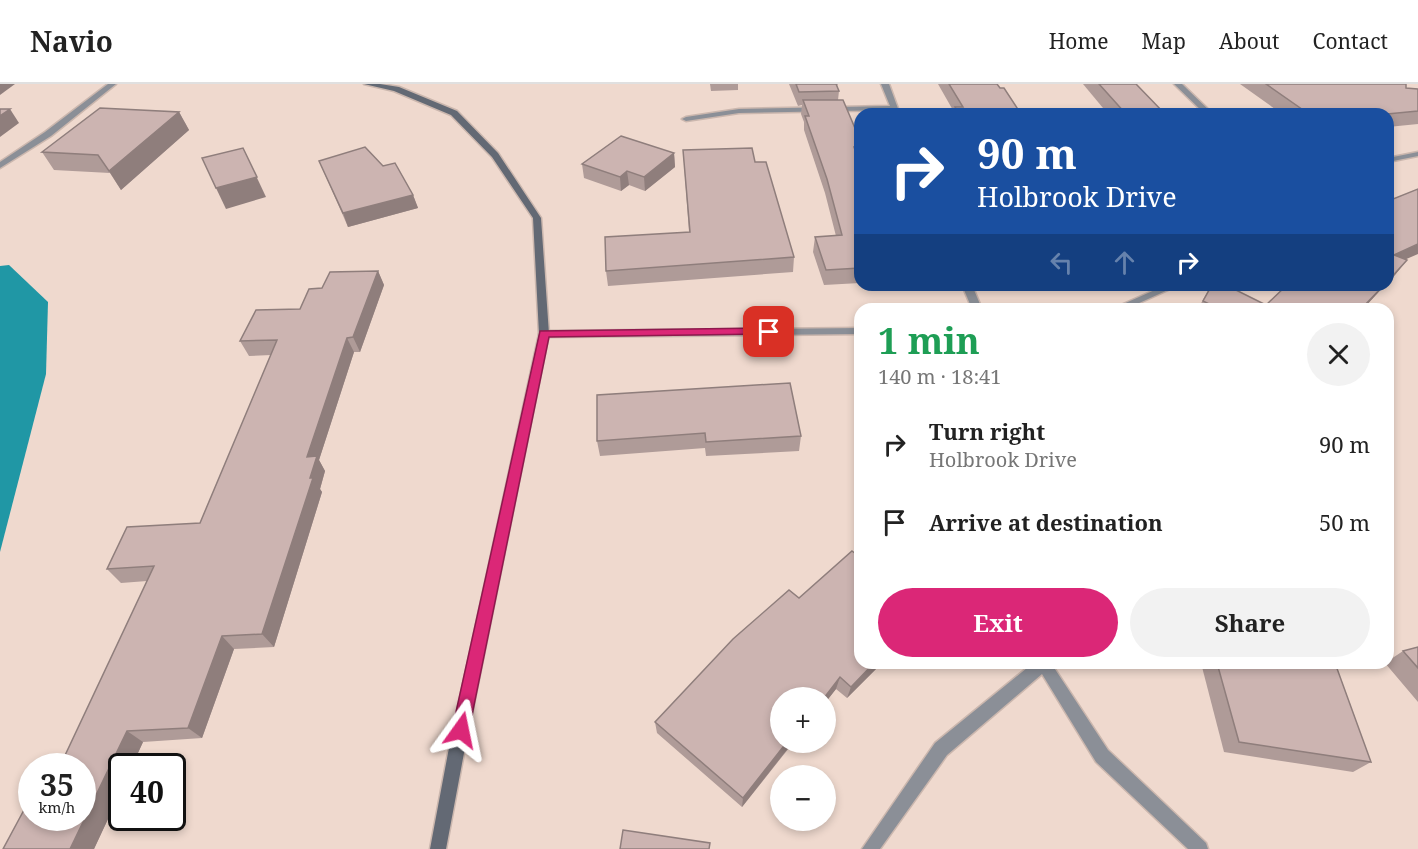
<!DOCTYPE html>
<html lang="en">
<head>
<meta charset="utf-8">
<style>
  body { margin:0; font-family:"Noto Serif",serif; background:#f2f2f2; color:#222; height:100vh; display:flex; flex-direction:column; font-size:22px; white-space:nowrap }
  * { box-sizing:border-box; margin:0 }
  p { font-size:20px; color:#767676 }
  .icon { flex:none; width:33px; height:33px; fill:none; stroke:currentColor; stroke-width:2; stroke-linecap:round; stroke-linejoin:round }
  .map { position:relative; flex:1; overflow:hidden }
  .sheet { position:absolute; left:854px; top:219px; width:540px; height:366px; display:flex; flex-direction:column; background:#fff; border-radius:18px; box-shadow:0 3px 9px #0003 }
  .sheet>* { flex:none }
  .top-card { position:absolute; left:854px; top:24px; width:540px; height:183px; border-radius:18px; box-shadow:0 3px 9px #0003; background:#1a4fa0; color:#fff; overflow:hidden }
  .tools { position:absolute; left:770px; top:603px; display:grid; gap:12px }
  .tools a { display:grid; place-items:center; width:66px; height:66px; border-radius:50%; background:#fff; box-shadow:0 3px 9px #0003; font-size:30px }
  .speed { position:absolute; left:18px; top:669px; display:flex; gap:12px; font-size:30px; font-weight:700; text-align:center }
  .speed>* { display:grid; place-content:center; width:78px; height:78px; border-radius:50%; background:#fff; box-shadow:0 3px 9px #0003; line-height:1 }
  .speed small { font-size:15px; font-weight:400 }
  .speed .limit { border:3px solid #111; border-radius:9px; background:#fff; color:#111 }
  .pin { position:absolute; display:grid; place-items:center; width:51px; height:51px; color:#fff; margin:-26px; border-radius:12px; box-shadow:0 3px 9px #0006 }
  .me { position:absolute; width:66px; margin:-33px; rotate:12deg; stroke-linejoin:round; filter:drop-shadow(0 0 4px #0008) }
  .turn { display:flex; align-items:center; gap:21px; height:126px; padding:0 24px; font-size:27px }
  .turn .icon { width:78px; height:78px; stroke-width:2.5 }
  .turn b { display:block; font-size:42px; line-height:51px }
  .lanes { display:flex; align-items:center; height:57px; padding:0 24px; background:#0003; justify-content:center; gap:30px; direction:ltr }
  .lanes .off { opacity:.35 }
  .round { display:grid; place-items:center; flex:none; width:63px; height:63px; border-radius:32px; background:#f2f2f2 }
  .summary { display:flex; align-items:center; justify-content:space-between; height:102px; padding:0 24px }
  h1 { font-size:36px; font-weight:700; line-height:45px; color:#1e9e55 }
  .primary-button { display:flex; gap:12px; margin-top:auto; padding:12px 24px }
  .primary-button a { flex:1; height:69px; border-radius:36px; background:#db2777; color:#fff; font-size:24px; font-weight:700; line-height:69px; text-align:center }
  .primary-button a+a { background:#f2f2f2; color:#222 }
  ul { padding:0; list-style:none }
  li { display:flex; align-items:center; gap:18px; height:78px; padding:0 24px }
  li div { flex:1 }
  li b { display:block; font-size:22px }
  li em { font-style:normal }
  header { display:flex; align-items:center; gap:36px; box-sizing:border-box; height:84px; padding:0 30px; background:#fff; border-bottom:2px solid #e0e0e0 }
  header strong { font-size:28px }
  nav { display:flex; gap:33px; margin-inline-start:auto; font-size:21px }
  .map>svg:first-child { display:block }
  .water { fill:#2097a5 }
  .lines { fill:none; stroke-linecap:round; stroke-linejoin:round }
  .street-casing { stroke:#cbb7ae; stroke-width:3 }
  .secondary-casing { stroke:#cbb7ae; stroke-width:3 }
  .street { fill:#8b8f97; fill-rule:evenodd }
  .secondary { fill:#636974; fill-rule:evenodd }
  .wall { fill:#af9b98 }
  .shaded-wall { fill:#8f7e7c }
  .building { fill:#ccb4b1; stroke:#8f7e7c; stroke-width:1.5 }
  .route { fill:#db2777; stroke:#8e194d; stroke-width:1.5 }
</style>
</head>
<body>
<header>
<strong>Navio</strong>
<nav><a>Home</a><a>Map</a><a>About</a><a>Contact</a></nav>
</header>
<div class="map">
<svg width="1418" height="765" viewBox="0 0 1418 765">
  <rect width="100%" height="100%" fill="#efd9ce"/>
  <path class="water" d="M9,181L48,218L46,290L0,468V182Z"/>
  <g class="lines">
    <defs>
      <g id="street">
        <path d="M108,0H116L51,52L0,84V78L45,48Z"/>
        <path d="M881,0H889L900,30H894L892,26L739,29L686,37L682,35L686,33L739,25L890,22Z"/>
        <path d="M1174,0H1182L1213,30H1205Z"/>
        <path d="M1418,68V72L1388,78V74Z"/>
        <path d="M962,201H972L982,225H972Z"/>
        <path d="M1166,201H1179L1126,225H1112Z"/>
        <path d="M860,244V250L544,253L539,250L544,247Z"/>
        <path d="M1033,579H1051L1108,666L1206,759L1208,765H1188L1096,678L1042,590L947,671L880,765H862L935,659Z"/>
      </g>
      <path id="secondary" d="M364,0H380L399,3L457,27L498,69L541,134L549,250L464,669L446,765H430L448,669L539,250L533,134L492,73L451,31L394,7Z"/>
    </defs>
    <use href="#street" class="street-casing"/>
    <use href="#secondary" class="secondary-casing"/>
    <use href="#street" class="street"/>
    <use href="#secondary" class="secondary"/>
  </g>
  <g class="wall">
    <path d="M710,0H738V6L711,7Z"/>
    <path d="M789,0H838L837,2L839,7L838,16L860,56V77H858L860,80V199L824,201L813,168L815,153L836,152L825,109L804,46V38L801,30L802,21L798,22Z"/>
    <path d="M938,0H997L1021,30H954V28Z"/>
    <path d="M1083,0H1136L1165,30H1108Z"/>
    <path d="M1240,0H1406V4L1418,5V40L1388,43V30H1282Z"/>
    <path d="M179,28L189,46L121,106L110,89L54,86L42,68Z"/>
    <path d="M683,66L755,78L794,173L793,188L608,202L606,187L689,148Z"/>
    <path d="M674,69L675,83L645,107L629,101L621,107L584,94L582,80Z"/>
    <path d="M319,77L383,82L413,111L418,124L348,143Z"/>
    <path d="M378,187L384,201L360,268H354L319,376L325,387L320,405L322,408L274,563L234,565L202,654L143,658L132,682H122V705L94,765L82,734L147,497L121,499L107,485L200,439L271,271L249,272L240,257L300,225L322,204Z"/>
    <path d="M1211,201L1266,221L1287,201H1385L1363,225H1198Z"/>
    <path d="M597,311L801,352L799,367L706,372L705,364L600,372L597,357Z"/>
    <path d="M1418,563V618L1385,579H1388V577L1403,567Z"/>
    <path d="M860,579L880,581L847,614L836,605L742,723L657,649L655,638Z"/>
    <path d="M1201,579H1335L1371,678L1353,688L1224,668Z"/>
  </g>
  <g class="shaded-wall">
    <path d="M0,0H15L0,11Z"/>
    <path d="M10,25L19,39L0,53V32Z"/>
    <path d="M179,28L189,46L121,106L109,87Z"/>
    <path d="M243,64L266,113L226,125L216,104Z"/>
    <path d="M674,69L675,83L645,107L644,93Z"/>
    <path d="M627,87L629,101L621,107L620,93Z"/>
    <path d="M413,111L418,124L348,143L343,129Z"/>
    <path d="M1418,160V170L1388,183L1394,171Z"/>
    <path d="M1407,176L1395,191L1388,199V197Z"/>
    <path d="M378,187L384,201L360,268L353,253Z"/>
    <path d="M1384,201H1385L1363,225H1361Z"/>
    <path d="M347,254L354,268L319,376L325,387L320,405L322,408L274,563L262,550L310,394L307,373Z"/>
    <path d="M222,552L234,565L202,654L188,644Z"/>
    <path d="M874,579H880V581L847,614L851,603Z"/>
    <path d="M840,593L836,605L825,619V614H824Z"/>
    <path d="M127,647L143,658L132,682H122V705L94,765H70Z"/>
    <path d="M787,658H793L742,723L743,714Z"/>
  </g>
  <g class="building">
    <path d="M796,0H836L839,7L799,8Z"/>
    <path d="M949,0H997L1000,4H1004L1021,30H959L955,23H963Z"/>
    <path d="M1099,0H1136L1165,30H1126Z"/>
    <path d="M1266,0H1406V4L1418,5V27L1387,30H1309Z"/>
    <path d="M803,16H843L860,56V63H854L860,80V184L826,186L815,153L842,151L827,95L805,32H809Z"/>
    <path d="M100,24L179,28L109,87L98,71L42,68Z"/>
    <path d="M0,25H10L0,32Z"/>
    <path d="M621,52L674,69L644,93L627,87L620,93L582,80Z"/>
    <path d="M365,63L383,82L395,79L413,111L343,129L319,77Z"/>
    <path d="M243,64L257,93L216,104L202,74Z"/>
    <path d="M752,64L755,78H766L794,173L606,187L605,153L690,148L683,66Z"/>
    <path d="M1418,105V160L1394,171L1407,176L1388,197V117Z"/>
    <path d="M378,187L353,253L347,254L307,373L317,372L310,394H313L262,550L222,552L188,644L127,647L70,765H3L32,711V734H82V682H60L154,482L107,485L127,443L200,439L277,256L240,257L256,226L300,225L309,205L322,204L330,188Z"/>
    <path d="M1212,201H1226L1266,221L1287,201H1384L1361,225H1219L1203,217Z"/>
    <path d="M790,299L801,352L706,358L705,349L597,357V311Z"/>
    <path d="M852,467L860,473V579H874L851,603L840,593L824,614H780V658H787L743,714L655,638L733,555L789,506L799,514Z"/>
    <path d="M1418,563V584L1403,567Z"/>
    <path d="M1217,579H1335L1371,678L1239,658Z"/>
    <path d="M623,746L710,759L709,765H620Z"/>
  </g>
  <path class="route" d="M769,244L775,248L773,250L549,253L469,646L467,652L461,654L454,652L452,646L540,247Z"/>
</svg>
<div class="tools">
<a>+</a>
<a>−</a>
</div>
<div class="speed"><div>35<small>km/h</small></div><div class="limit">40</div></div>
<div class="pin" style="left:769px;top:248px;background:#d93025"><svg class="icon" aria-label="arrive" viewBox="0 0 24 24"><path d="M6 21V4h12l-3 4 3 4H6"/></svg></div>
<svg class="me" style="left:461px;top:646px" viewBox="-20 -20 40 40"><path d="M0-17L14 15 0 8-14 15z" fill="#db2777" stroke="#fff" stroke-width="4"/></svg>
<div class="top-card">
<div class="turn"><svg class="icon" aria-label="right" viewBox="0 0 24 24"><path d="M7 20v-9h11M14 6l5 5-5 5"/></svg><div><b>90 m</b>Holbrook Drive</div></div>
<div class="lanes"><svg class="icon off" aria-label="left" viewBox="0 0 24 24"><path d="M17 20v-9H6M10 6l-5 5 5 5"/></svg><svg class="icon off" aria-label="ahead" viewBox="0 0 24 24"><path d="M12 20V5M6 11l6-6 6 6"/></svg><svg class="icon" aria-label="right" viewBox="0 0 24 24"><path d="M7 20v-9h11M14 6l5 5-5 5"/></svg></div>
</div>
<section class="sheet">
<div class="summary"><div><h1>1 min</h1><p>140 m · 18:41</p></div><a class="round"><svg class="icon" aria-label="close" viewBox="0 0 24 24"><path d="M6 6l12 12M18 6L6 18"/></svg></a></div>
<ul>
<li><svg class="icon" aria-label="right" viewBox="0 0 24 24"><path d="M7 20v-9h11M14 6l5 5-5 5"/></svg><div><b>Turn right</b><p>Holbrook Drive</p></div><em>90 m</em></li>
<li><svg class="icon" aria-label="arrive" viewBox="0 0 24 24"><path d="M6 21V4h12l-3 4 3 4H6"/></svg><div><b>Arrive at destination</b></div><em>50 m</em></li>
</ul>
<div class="primary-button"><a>Exit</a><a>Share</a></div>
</section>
</div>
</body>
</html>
